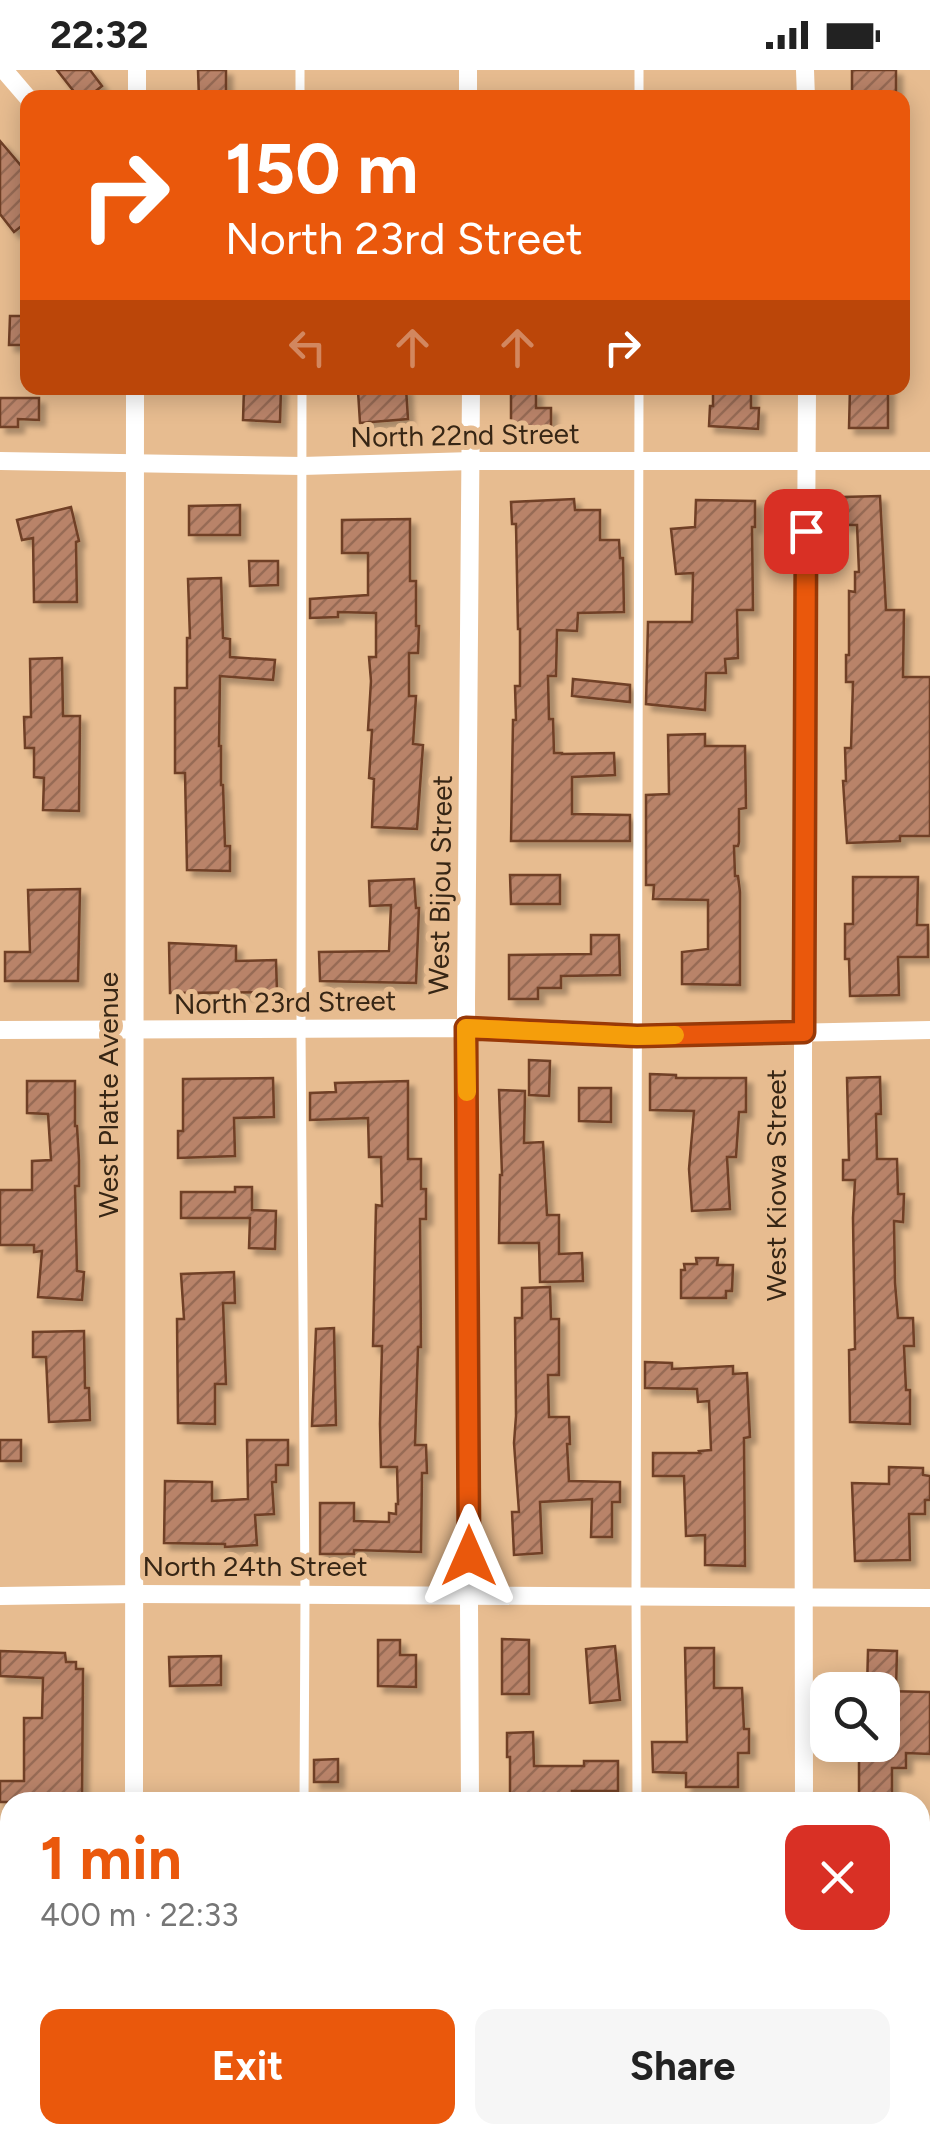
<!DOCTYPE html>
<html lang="en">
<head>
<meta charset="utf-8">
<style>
  body { margin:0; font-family:Figtree,sans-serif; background:#f6f6f6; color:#222; height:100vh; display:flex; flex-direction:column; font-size:38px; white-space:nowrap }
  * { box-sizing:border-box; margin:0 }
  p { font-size:32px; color:#767676 }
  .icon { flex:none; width:55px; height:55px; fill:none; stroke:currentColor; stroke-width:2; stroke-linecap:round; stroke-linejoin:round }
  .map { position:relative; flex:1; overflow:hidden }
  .sheet { position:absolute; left:0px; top:1722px; width:930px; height:352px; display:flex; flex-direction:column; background:#fff; border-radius:30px 30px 0 0; box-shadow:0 5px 25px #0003 }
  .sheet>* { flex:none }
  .hud { position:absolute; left:20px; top:20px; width:890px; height:305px; border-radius:20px; box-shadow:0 5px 25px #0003; background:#ea580c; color:#fff; overflow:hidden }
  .fabs { position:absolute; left:810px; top:1602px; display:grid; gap:20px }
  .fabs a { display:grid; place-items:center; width:90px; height:90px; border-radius:20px; background:#fff; box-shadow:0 5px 25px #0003; font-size:50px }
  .pin { position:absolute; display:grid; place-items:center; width:85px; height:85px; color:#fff; margin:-42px; border-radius:20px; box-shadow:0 5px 15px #0006 }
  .me { position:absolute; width:110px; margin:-55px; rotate:0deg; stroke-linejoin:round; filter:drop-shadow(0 0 8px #0008) }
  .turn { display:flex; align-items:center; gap:35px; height:210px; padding:0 40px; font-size:45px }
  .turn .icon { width:130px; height:130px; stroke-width:2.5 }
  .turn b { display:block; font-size:70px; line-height:85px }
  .lanes { display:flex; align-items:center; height:95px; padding:0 40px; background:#0003; justify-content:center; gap:50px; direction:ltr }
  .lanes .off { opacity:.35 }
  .round { display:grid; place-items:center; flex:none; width:105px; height:105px; border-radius:20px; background:#f6f6f6 }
  .summary { display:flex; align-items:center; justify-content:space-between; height:170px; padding:0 40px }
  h1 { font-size:60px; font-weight:700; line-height:75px; color:#ea580c }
  .primary-button { display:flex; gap:20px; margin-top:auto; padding:20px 40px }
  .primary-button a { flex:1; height:115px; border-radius:20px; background:#ea580c; color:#fff; font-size:40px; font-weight:700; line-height:115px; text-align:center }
  .primary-button a+a { background:#f6f6f6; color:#222 }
  .status { display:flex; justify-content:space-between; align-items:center; height:70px; padding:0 50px; background:#fff; direction:ltr }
  .status svg { height:28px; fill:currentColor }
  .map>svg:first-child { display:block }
  .building { fill:url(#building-hatch); stroke:#6f3f26; stroke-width:2.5; filter:url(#shadow) }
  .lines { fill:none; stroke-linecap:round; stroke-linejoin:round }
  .lane { stroke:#fff; stroke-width:9 }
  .street { stroke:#fff; stroke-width:18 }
  .route-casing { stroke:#983908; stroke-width:25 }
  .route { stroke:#ea580c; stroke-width:18 }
  .slow { stroke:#f59e0b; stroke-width:18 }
  .labels { text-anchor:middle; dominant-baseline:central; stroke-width:10; stroke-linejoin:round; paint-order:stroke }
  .street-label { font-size:28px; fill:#372615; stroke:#e7bc90 }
</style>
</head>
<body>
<div class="status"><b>22:32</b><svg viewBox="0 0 49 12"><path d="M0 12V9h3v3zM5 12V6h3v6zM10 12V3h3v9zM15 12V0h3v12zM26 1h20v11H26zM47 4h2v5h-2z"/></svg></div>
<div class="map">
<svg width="930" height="2073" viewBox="0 0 930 2073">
  <defs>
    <pattern id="building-hatch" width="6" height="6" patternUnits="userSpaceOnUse" patternTransform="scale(2.5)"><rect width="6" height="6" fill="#b98369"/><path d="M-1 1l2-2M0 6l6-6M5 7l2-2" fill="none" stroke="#976b55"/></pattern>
    <filter id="shadow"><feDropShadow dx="6" dy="6" stdDeviation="2.5" flood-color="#0004"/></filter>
  </defs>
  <rect width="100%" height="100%" fill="#e7bc90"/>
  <g class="building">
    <path d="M57,0H90L102,16L87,28H79Z"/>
    <path d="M198,0H226V28H199Z"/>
    <rect x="852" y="0" width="44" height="28"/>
    <path d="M0,71L28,104V151L14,162L0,144Z"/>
    <path d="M10,246H28V275H9Z"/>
    <path d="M244,318H281L280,352L243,350Z"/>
    <path d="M406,318L408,349L360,353L358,321Z"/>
    <path d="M713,318H751V338H759L758,359L709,356L710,336H713Z"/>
    <path d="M850,318H888V358H849Z"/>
    <path d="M511,321H536V338H551V364H511Z"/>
    <path d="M0,328H39V350L18,349V357H0Z"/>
    <path d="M880,426L886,540H904L903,607H930V766H900V771L847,773L843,711H846L845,678H851L853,612H846V585H849V521L855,522V502H859L857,455H844L843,427Z"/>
    <path d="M574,429L575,440H600V470H619L620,488H623L624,542L578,543L577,561L557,560L556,606H548L549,649H553L554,683H562V684L614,683L615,705L572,707V744L630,745V771H511L513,650H516L515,616H520V559H518L516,454H512L511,432Z"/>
    <path d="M696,430L755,431V457H752L753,540H737L738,588L725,589L726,603H706L705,640L646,634L648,552H692L693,503L676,504L671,459L695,457Z"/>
    <path d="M240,435V465H189V436Z"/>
    <path d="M71,437L79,471L76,472L77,532H34L33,468L22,470L17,450Z"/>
    <path d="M410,449V511H416V556H419L418,583H409V626H416L413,674L423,675L417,759L372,757L374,709L369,708L372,660H368L371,611L369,587H376V543L338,542V547L310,548V529L368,525V483H342V450Z"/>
    <path d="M249,491H278V515L250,516Z"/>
    <path d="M221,508L223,568L230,569V587L275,590L273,610L220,606L219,676H221V715H223L225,776H230V801L187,800L185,703H175V618H187V568H190L188,509Z"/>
    <path d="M62,588L63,646H80L79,741L43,740L44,708L34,707V678H25L24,647H31L30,589Z"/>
    <path d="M573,609L630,615V632L572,626Z"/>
    <path d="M705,664V676H745L746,738L739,739V772L738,776H734L735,806H738L740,822V915L682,914V882L708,879V830L653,829L654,815H646V725L669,724L668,665Z"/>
    <path d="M510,805H560V834H511Z"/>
    <path d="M853,807H918L917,855H928V887H898L899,925L850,926L849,889H845V854H853Z"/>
    <path d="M414,809L416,838H419L416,913L320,911L319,882L389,881L391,835L370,836L369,811Z"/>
    <path d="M80,819L78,911H5V882H30L28,820Z"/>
    <path d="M591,865H619L620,905L561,906V918H538V929H509V885L591,884Z"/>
    <path d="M169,873L236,876V891L276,890L277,922L170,923Z"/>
    <path d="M529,990L550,991L549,1026L529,1025Z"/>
    <path d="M650,1004L676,1005V1008H746V1042H739L736,1087H727L730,1139L692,1141L689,1099L694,1041L650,1040Z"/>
    <path d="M880,1007L881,1044H876L877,1089H897L898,1124H904L903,1152L894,1151L895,1213L898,1248H913L914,1276H904L906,1320H910V1354L850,1352L849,1280L855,1279L853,1148L855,1110H843V1090H849L847,1008Z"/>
    <path d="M273,1008L274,1047L234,1048L235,1086L178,1088V1061H183V1009Z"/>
    <path d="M27,1011H75V1056H77L79,1090V1116H75L77,1201L84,1202L82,1230L38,1227L42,1181L34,1182V1175H0V1120H32V1091L51,1090L48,1044L27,1043Z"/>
    <path d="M408,1011V1089H421V1119H426V1149H420L421,1277H418L415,1375H426L427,1403H422L421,1482L354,1480V1484H320V1433H354V1451L389,1452V1443L396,1444V1434H398L397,1397H381L380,1354L382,1276H373L376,1135L382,1136L381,1087H369L368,1048L310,1050V1023L336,1022L335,1013Z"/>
    <path d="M579,1018H611V1052L579,1051Z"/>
    <path d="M499,1020L525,1021L524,1073L543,1072L547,1145H559V1184L582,1183L583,1211L540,1212L539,1173H499L500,1105H502Z"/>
    <path d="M235,1117H252V1140L276,1141L275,1179L249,1178L250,1148H181V1122H235Z"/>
    <path d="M696,1188H718L717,1195H733L732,1221H726V1228H681V1200H685L684,1194H697Z"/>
    <path d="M234,1202L235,1233H223L226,1314H215V1354L178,1353L177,1249H184L181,1204Z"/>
    <path d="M550,1217L551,1249H559V1305H548L549,1347H569L570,1374H567L569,1411L620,1412V1432H612V1467H591L592,1429L540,1432L542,1483L514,1485L512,1442H519L514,1373L516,1346L515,1248H522V1218Z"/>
    <path d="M334,1258L336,1355L312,1356L316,1259Z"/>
    <path d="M84,1261L85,1318H89L90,1350L49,1352L46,1287H33V1262Z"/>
    <path d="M645,1292L672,1293V1299L733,1296V1304L747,1303L750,1367L744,1368L745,1496L705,1495V1465L686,1466L684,1406H653V1383H700L699,1381L711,1380L709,1331L698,1332L697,1319L645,1318Z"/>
    <rect x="0" y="1370" width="21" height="21"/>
    <path d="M247,1370H288V1395H276V1412H272L274,1444L255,1445L257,1475L225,1477V1474L164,1473L165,1411L212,1412V1431L248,1429Z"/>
    <path d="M889,1397L923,1398V1405L930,1406V1430H925V1444H909L910,1490L855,1491L852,1413L889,1414Z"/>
    <path d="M502,1569L529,1570V1624H502Z"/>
    <path d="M378,1570H400V1585H416V1617L378,1616Z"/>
    <path d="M615,1576L620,1630L590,1633L586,1579Z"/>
    <path d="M685,1578H714V1618H742L744,1659H749V1683H738V1717H686V1703L653,1702L652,1672H687Z"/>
    <path d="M868,1580L897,1581L896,1620H867Z"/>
    <path d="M0,1581L65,1583L66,1592H76V1599H83L82,1732H0V1711H24V1648H42L43,1608L0,1606Z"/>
    <path d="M221,1586V1615L170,1616L169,1587Z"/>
    <path d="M882,1621L930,1622V1684L906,1683V1698H892V1731H859V1675H882Z"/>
    <path d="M533,1662L534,1696H584V1691H618V1721H572V1732L510,1729V1687H507V1663Z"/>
    <path d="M338,1689V1712H314V1690Z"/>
  </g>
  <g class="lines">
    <g class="lane">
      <path d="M300,0V28"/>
      <path d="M639,28V0"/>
      <path d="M302,318L301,960L305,1524L304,1732"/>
      <path d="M637,1732L636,1526L639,318"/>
      <path d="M640,2065V2073"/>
      <path d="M302,2073V2065"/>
    </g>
    <g class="street">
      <path d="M4,0L28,28"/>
      <path d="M468,0V28"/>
      <path d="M805,0L806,28"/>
      <path d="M137,28V0"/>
      <path d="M0,391L302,396L472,391H930"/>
      <path d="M0,960L467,958L637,966L930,960"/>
      <path d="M0,1526L136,1524L930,1528"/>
      <path d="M134,1732L135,318"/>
      <path d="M470,1732L466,933L471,318"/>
      <path d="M804,1732L803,985L807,318"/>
      <path d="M133,2065L135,2073"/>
      <path d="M472,2065V2073"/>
      <path d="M802,2073V2065"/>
    </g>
  </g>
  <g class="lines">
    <defs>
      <path id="route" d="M469,1486L466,958L637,966L804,962L806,461"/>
    </defs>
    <use href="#route" class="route-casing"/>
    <use href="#route" class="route"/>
    <path class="slow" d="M467,1022L466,958L637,966L675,965"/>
  </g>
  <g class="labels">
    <g class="street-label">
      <text transform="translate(465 365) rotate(-1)">North 22nd Street</text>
      <text transform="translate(440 815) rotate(-89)">West Bijou Street</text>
      <text transform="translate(285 932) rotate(-1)">North 23rd Street</text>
      <text transform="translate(108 1025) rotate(-90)">West Platte Avenue</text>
      <text transform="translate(776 1115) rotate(-90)">West Kiowa Street</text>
      <text x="255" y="1496">North 24th Street</text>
    </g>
  </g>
</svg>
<div class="fabs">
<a><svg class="icon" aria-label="search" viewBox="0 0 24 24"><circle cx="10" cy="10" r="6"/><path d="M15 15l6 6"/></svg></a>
</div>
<div class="pin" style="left:806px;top:461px;background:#d93025"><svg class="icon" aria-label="arrive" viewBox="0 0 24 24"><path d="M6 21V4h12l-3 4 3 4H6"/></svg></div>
<svg class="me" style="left:469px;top:1486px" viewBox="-20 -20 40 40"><path d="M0-17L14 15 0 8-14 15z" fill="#ea580c" stroke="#fff" stroke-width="4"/></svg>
<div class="hud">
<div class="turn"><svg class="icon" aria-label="right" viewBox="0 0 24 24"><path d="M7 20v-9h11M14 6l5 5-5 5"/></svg><div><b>150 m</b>North 23rd Street</div></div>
<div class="lanes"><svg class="icon off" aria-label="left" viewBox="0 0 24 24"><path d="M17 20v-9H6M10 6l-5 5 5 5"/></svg><svg class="icon off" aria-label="ahead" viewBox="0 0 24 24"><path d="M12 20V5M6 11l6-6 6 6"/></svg><svg class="icon off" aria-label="ahead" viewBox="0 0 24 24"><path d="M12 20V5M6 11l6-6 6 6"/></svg><svg class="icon" aria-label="right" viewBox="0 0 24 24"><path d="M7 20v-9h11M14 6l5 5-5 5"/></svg></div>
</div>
<section class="sheet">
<div class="summary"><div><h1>1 min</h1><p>400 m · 22:33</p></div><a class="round" style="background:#d93025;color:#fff"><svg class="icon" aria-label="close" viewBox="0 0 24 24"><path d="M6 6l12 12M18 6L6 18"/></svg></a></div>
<div class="primary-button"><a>Exit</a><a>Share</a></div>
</section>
</div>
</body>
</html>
